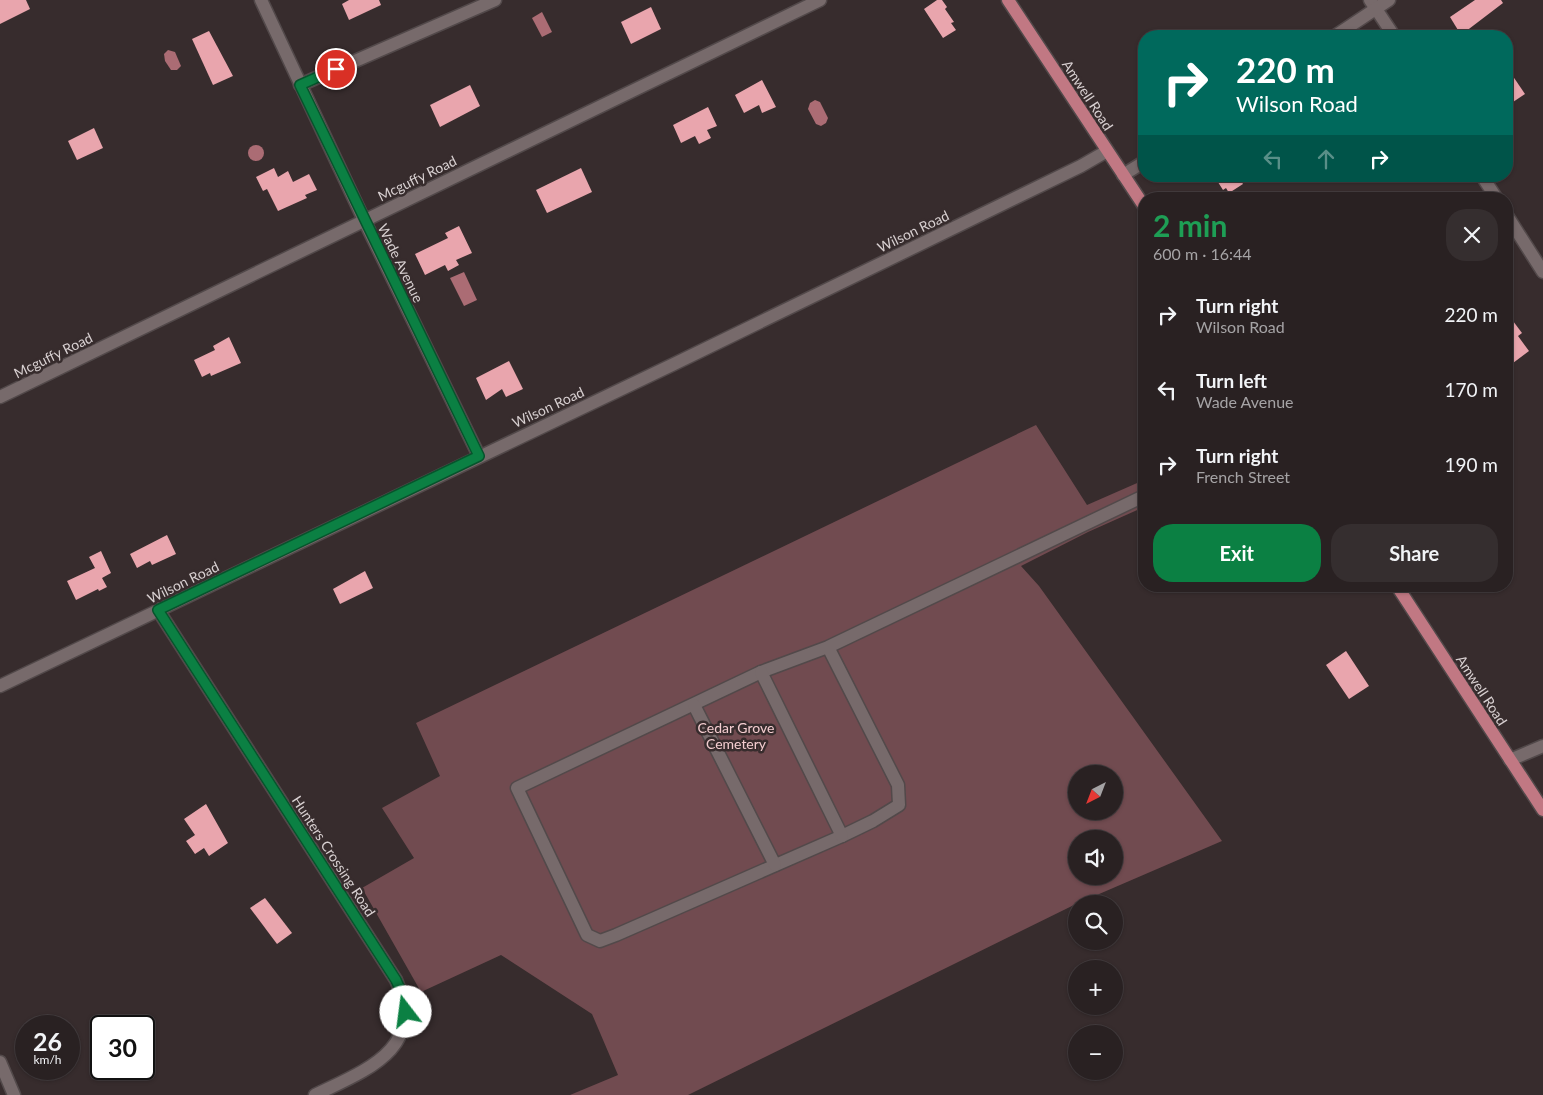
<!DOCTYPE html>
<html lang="en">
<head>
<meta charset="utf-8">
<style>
  body { margin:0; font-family:Lato,sans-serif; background:#352e2f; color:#f1f3f6; height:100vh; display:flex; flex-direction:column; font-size:19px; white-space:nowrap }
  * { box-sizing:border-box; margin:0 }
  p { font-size:16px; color:#a5a3a5 }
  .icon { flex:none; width:28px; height:28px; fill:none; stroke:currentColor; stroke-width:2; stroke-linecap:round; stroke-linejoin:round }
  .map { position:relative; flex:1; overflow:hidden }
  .sheet { position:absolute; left:1138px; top:192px; width:375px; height:400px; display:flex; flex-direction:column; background:#292122; border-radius:20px; box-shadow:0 1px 4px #0004,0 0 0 1px #453e40 }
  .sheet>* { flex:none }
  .top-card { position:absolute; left:1138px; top:30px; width:375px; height:152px; border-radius:20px; box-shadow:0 1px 4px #0004,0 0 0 1px #453e40; background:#00695c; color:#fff; overflow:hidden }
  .needle { width:32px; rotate:222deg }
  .tools { position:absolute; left:1068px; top:765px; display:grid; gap:10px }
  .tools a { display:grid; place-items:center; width:55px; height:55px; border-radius:50%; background:#292122; box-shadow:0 1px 4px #0004,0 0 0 1px #453e40; font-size:25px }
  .speed { position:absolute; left:15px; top:1015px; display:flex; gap:10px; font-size:25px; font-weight:700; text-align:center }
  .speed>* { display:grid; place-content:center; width:65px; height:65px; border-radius:50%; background:#292122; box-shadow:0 1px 4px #0004,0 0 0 1px #453e40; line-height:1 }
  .speed small { font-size:12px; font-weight:400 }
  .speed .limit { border:2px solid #111; border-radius:8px; background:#fff; color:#111 }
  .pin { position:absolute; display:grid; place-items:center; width:42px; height:42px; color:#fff; margin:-21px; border:2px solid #fff; border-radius:50%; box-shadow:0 1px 5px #0007 }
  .me { position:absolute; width:55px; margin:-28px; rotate:345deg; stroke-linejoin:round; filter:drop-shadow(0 0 4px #0008) }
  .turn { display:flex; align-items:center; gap:18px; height:105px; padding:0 15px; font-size:22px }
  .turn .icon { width:65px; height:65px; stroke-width:2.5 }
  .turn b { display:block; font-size:35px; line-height:42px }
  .lanes { display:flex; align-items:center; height:48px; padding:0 15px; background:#0003; justify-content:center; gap:25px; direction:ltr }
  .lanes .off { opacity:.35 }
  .round { display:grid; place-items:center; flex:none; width:52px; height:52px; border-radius:20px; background:#352e2f }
  .overview { display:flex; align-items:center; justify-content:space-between; height:85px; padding:0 15px }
  h1 { font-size:30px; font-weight:700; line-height:38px; color:#1e9e55 }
  .cta { display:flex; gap:10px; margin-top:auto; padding:10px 15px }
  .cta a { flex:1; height:58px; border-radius:20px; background:#0b8043; color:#fff; font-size:20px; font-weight:700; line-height:58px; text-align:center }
  .cta a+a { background:#352e2f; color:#f1f3f6 }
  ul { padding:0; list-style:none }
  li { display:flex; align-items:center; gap:15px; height:75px; padding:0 15px }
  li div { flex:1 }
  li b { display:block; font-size:19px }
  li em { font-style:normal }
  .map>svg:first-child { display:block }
  .green { fill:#714b50; fill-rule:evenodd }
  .water { fill:#ab6c74 }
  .building { fill:#e9a5ad }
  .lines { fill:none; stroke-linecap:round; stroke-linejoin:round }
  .minor-casing { stroke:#52494a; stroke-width:15 }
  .major-casing { stroke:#52494a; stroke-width:15 }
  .minor { stroke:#776a6b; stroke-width:12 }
  .major { stroke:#c17883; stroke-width:12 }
  .route-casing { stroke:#07532c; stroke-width:12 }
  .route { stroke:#0b8043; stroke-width:9 }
  .labels { text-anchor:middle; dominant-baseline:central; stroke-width:5; stroke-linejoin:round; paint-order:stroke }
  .street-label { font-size:14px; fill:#d8d0d1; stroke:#372c2d }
  .park-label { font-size:14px; fill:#f4cdd0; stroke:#372c2d }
</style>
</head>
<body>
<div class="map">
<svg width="1543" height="1095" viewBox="0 0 1543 1095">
  <rect width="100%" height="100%" fill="#372c2d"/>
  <path class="green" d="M1036,425L1087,505L1144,480V507L1088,532L1021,566L1039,586L1222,841L1076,904L688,1095H570L618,1075L592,1014L501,955L421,992L362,888L414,858L382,808L440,776L416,723ZM1076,774H1114V811H1076ZM1076,839H1114V876H1076Z"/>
  <g class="water">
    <path d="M542,12L552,32L542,37L532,18Z"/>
    <path d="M168,50L175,52L181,66L177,70H171L165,61L164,54Z"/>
    <path d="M815,100L820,102L828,118L826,123L821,126L816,124L808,109L810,103Z"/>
    <circle cx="256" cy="153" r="8"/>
    <path d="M464,272L477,300L464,306L450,278Z"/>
  </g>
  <g class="building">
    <path d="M0,0H26L30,9L0,24Z"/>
    <path d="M349,0H379L381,5L349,20L342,4Z"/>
    <path d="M937,0H942L947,7L945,9L954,22L951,23L956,30L943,38L924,9Z"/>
    <path d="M1475,0H1501L1503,3L1461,35L1450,17Z"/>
    <path d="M651,7L661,29L631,44L621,22Z"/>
    <path d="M209,31L233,76L213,85L192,39Z"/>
    <path d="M1506,66L1525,94L1510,104L1506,99Z"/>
    <path d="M762,80L776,107L762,113L759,105L744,113L735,95Z"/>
    <path d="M470,85L480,106L440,127L430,105Z"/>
    <path d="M708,107L717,126L707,130L711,138L699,144L695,136L681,143L673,125Z"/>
    <path d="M94,128L103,148L77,160L68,141Z"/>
    <path d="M274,168L278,177L288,171L293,182L309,174L317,190L305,195L307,198L278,211L267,189L263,191L256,177Z"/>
    <path d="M581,168L592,192L547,213L536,190Z"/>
    <path d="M1211,176H1238L1243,184L1229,193L1226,188L1223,190L1216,179L1214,180Z"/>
    <path d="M459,226L472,253L456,260L459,265L448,271L445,265L425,275L415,254L448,238L445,233Z"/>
    <path d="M1510,317L1522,333L1518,336L1529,351L1513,363L1506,355V320Z"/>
    <path d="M229,337L241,363L211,376L210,373L202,377L194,360L215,350L213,346Z"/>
    <path d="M509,361L523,389L506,397L502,389L486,400L476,378Z"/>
    <path d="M167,535L176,554L152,565L150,561L137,568L130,554Z"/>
    <path d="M101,551L111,573L102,578L107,587L99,591L98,589L76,600L67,581L95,568L89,557Z"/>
    <path d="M365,571L373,588L340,604L333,589Z"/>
    <path d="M1346,651L1369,686L1349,699L1326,665Z"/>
    <path d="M206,804L228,843L209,856L204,848L195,854L186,841L195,835L184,819Z"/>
    <path d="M265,898L292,933L277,944L250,908Z"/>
  </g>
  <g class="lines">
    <defs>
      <g id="minor">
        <path d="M261,0L364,220L479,456"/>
        <path d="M1370,0L1394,36"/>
        <path d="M1335,36L1389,0"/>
        <path d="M300,85L495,0"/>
        <path d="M1123,175L1144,162"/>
        <path d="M1482,176L1497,199"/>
        <path d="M1506,214L1543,272"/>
        <path d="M0,397L820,0"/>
        <path d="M158,610L396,980C427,1049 366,1070 315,1095"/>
        <path d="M828,647L898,785L899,805L873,821L842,836L616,935L600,941L587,935L517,788L761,672L828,647L1144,496"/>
        <path d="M761,672L842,836"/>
        <path d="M0,686L674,364L1081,166L1107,151"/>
        <path d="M694,705L775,865"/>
        <path d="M1510,760L1543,746"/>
        <path d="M0,1062L14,1095"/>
      </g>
      <g id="major">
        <path d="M1008,0L1144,206"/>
        <path d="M1397,586L1543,810"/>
      </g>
    </defs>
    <use href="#minor" class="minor-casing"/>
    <use href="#major" class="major-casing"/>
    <use href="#minor" class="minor"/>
    <use href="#major" class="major"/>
  </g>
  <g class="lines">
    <defs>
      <path id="route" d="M336,69L300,85L479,456L158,610L396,980L403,996L406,1012"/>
    </defs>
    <use href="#route" class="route-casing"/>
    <use href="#route" class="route"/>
  </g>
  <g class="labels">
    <g class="street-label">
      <text transform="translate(1088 95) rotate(57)">Amwell Road</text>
      <text transform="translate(417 178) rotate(-26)">Mcguffy Road</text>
      <text transform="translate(913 231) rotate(-26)">Wilson Road</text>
      <text transform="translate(401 263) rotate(64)">Wade Avenue</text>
      <text transform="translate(53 355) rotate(-26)">Mcguffy Road</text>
      <text transform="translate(548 407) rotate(-25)">Wilson Road</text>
      <text transform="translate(183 582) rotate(-26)">Wilson Road</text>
      <text transform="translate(1482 690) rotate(57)">Amwell Road</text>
      <text transform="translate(334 856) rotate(57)">Hunters Crossing Road</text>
    </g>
    <g class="park-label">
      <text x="736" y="727">Cedar Grove<tspan x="736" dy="16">Cemetery</tspan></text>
    </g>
  </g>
</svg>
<div class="tools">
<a><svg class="needle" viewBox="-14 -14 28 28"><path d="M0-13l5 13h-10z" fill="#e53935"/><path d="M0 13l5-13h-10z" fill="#a5a3a5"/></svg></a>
<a><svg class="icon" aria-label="sound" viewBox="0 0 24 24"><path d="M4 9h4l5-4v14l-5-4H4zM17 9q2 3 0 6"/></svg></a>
<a><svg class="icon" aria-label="search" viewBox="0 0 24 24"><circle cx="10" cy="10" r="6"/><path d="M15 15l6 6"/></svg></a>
<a>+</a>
<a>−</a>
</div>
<div class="speed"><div>26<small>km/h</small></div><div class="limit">30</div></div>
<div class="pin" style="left:336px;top:69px;background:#d93025"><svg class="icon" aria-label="arrive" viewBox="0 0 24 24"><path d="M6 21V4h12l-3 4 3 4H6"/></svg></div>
<svg class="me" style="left:406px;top:1012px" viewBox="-20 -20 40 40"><circle r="19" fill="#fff"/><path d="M0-13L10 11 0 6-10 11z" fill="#0b8043"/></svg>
<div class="top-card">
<div class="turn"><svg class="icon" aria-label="right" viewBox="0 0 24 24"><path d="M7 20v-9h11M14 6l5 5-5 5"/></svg><div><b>220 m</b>Wilson Road</div></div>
<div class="lanes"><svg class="icon off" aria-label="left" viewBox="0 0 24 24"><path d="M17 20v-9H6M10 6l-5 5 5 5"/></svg><svg class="icon off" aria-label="ahead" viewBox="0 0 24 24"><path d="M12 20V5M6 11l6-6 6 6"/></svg><svg class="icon" aria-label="right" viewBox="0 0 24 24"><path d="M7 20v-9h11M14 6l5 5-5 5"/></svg></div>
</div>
<section class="sheet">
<div class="overview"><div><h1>2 min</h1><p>600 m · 16:44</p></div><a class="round"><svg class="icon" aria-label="close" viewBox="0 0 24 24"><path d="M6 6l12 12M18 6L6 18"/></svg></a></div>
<ul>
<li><svg class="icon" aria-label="right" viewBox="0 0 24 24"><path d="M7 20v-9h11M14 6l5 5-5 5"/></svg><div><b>Turn right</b><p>Wilson Road</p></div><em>220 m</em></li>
<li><svg class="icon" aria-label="left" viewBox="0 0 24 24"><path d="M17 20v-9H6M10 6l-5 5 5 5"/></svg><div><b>Turn left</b><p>Wade Avenue</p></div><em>170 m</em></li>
<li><svg class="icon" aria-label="right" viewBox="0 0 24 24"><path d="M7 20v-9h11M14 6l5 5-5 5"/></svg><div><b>Turn right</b><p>French Street</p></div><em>190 m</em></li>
</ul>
<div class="cta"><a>Exit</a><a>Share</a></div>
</section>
</div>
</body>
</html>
